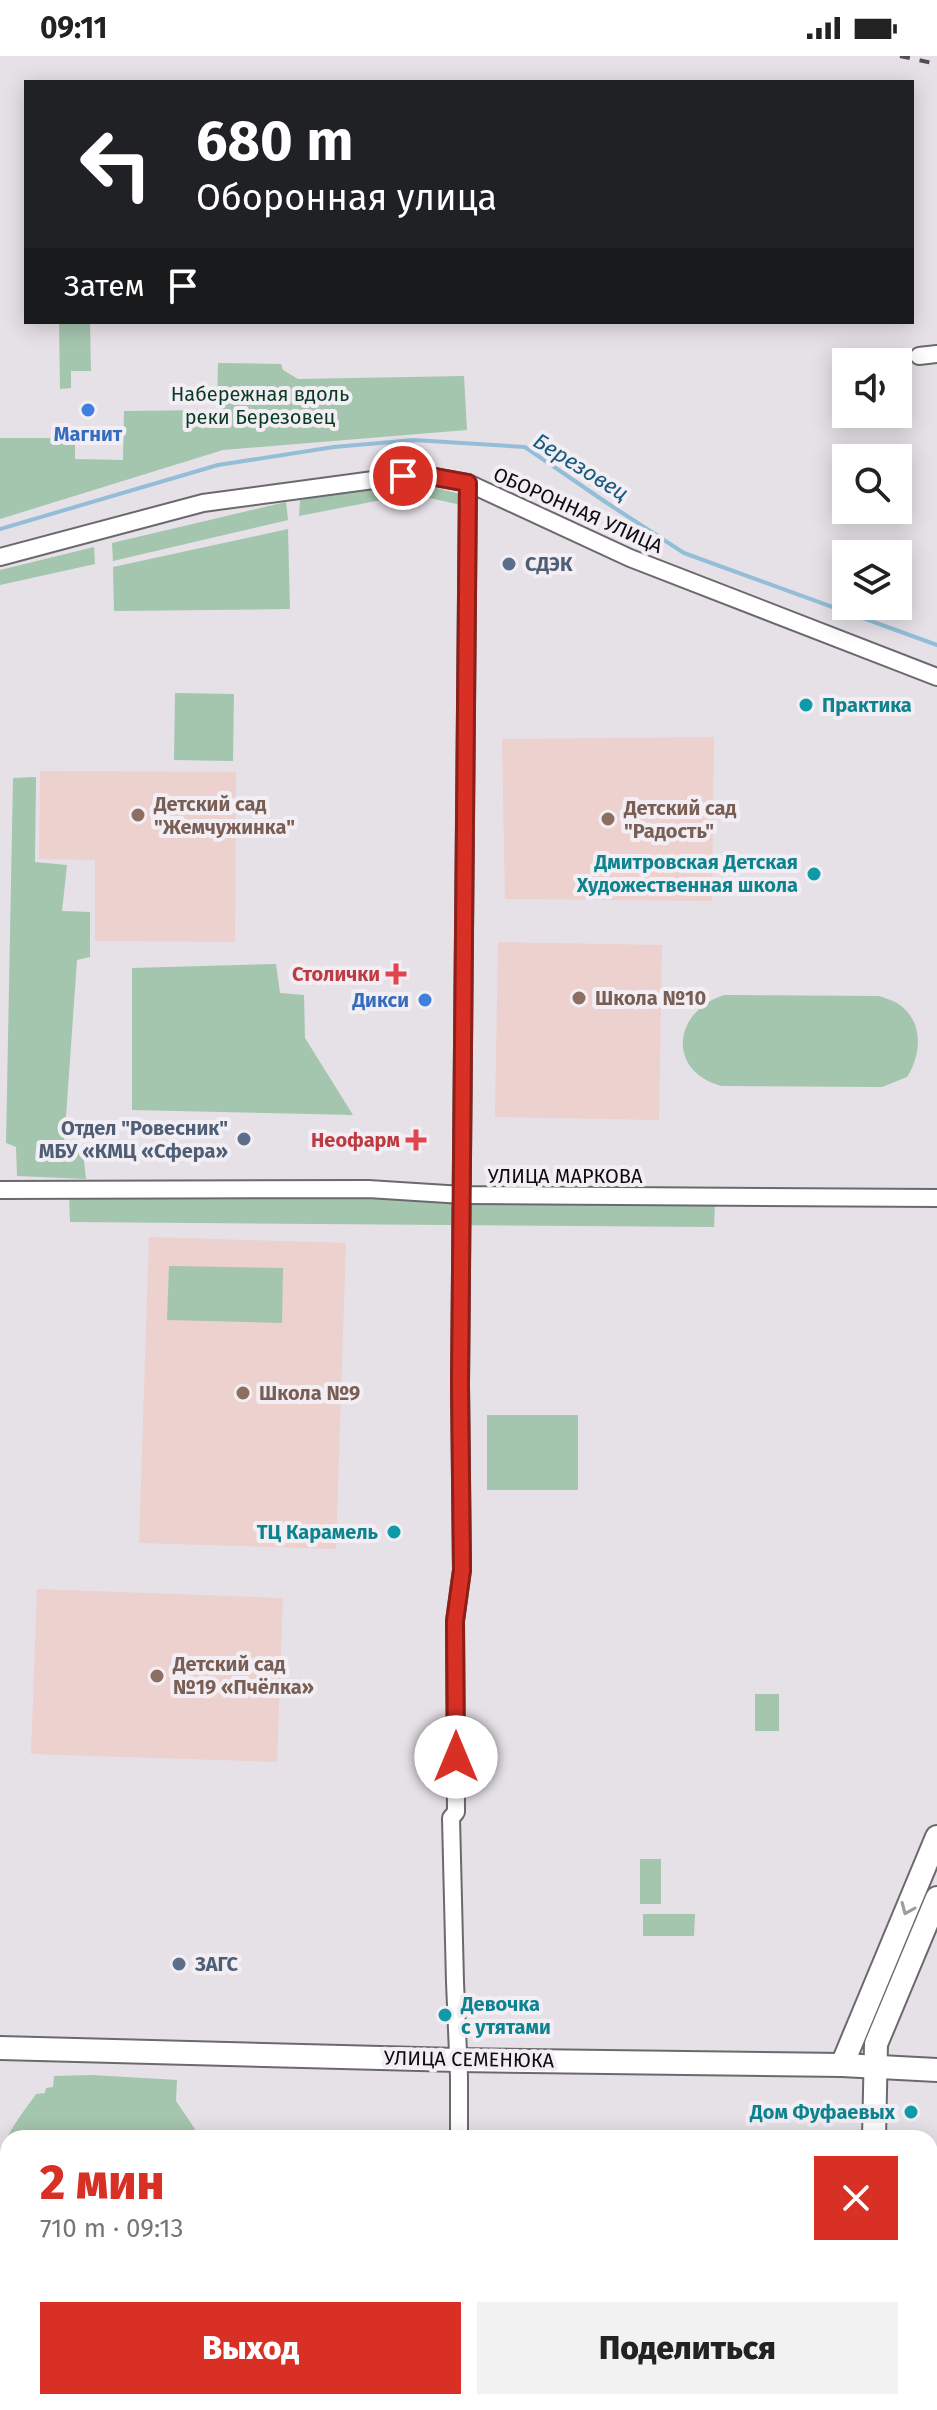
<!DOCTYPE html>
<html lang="ru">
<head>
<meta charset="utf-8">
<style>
  body { margin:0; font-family:"Fira Sans",sans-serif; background:#f2f2f2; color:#222; height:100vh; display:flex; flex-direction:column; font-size:30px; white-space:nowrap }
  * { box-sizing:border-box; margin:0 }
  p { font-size:26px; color:#767676 }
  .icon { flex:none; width:44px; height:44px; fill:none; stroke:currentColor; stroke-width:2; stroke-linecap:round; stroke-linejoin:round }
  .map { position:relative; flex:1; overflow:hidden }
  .details { position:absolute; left:0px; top:2074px; width:938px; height:280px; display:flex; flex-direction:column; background:#fff; border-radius:24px 24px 0 0; box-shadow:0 4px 20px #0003 }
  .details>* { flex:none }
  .hud { position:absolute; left:24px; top:24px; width:890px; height:244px; border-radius:0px; box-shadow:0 4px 20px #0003; background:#202124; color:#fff; overflow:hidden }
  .buttons { position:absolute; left:832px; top:292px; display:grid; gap:16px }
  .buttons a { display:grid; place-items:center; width:80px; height:80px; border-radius:0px; background:#fff; box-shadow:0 4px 20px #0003; font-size:40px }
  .pin { position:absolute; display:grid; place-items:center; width:68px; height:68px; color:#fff; margin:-34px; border:4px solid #fff; border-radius:50%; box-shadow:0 2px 8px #0007 }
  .me { position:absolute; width:88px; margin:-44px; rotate:0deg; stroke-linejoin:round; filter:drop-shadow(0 0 6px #0008) }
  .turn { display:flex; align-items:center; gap:28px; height:168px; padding:0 40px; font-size:36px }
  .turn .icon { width:104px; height:104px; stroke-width:2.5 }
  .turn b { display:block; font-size:56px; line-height:68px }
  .then { display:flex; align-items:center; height:76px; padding:0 40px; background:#0003; gap:16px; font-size:30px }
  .round { display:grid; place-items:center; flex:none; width:84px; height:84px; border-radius:0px; background:#f2f2f2 }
  .head { display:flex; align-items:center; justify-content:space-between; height:136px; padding:0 40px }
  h1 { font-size:48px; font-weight:800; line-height:60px; color:#d93025 }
  .button { display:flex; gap:16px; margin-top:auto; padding:16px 40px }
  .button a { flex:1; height:92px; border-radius:0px; background:#d93025; color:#fff; font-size:32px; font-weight:800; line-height:92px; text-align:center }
  .button a+a { background:#f2f2f2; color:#222 }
  .status { display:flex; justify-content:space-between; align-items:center; height:56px; padding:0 40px; background:#fff; direction:ltr }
  .status svg { height:22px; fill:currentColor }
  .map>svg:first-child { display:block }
  .education { fill:#ecd1cf }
  .green { fill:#a4c5ae }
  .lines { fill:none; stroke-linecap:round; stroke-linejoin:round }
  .stream { stroke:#94bdd8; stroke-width:4 }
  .minor-casing { stroke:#6c696e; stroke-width:20 }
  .major-casing { stroke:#6c696e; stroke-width:26 }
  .minor { stroke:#fff; stroke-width:16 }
  .major { stroke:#fff; stroke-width:22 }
  .rail { stroke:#524f53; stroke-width:4; stroke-dasharray:10 10; stroke-linecap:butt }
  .oneway { stroke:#9f9e9f }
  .route-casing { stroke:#8d1f18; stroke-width:20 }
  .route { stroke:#d93025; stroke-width:14 }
  .shop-dot { fill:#3f7fe0; stroke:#f2eef4; stroke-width:3 }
  .service-dot { fill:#5c6f8a; stroke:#f2eef4; stroke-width:3 }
  .culture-dot { fill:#0f9aa8; stroke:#f2eef4; stroke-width:3 }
  .education-dot { fill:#8d6e63; stroke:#f2eef4; stroke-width:3 }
  .health-dot { fill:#e0444e; stroke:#f2eef4; stroke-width:3 }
  .labels { text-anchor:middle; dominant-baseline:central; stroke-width:8; stroke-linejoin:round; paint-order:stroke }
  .park-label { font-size:20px; fill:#083b21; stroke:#f2eef4 }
  .shop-label { font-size:20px; font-weight:bold; fill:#366cbe; stroke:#f2eef4 }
  .street-label { font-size:20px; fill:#0e0c0f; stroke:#f2eef4 }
  .service-label { font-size:20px; font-weight:bold; fill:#4e5e75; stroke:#f2eef4; text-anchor:start }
  .culture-label { font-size:20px; font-weight:bold; fill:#0d838f; stroke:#f2eef4; text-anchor:end }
  .education-label { font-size:20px; font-weight:bold; fill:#785e54; stroke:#f2eef4; text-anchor:start }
  .health-label { font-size:20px; font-weight:bold; fill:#be3a42; stroke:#f2eef4; text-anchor:end }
  .water-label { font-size:22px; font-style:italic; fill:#155b7f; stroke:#f2eef4 }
</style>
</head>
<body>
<div class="status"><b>09:11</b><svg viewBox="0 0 49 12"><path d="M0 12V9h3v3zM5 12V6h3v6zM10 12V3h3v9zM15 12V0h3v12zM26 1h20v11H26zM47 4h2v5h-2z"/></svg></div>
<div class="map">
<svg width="937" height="2354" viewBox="0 0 937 2354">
  <rect width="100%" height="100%" fill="#e5e1e7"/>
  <g class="education">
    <path d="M714,681L712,845L505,843L502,683Z"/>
    <path d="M40,715L236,716L235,886L95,885V804L39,803Z"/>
    <path d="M498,886L662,889L659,1064L495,1061Z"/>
    <path d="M149,1181L346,1187L336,1493L139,1487Z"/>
    <path d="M37,1533L283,1542L277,1706L31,1698Z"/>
  </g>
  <g class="green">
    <path d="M59,266H90L91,315H71V332L60,333Z"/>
    <path d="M218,307L281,308L283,314L298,323L464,320L467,374L223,394L0,463V382H75V403L123,404L124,355L217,354Z"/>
    <path d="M409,425L464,439L461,449L412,438L299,460L300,444Z"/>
    <path d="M286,446L288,464L113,505L112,487Z"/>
    <path d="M288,473L290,553L114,555L113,511Z"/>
    <path d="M94,491L95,508L0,529V514Z"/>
    <path d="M175,637L234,638L233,705L174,704Z"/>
    <path d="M36,721L35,806L67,809L62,855L90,856V901L77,904L64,1089L83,1096L86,1123L17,1120L16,1091L6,1087L13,722Z"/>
    <path d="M276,908L280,937L304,939L305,982L353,1059L132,1054V912Z"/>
    <path d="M724,939L879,940C885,942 892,944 897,947C924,964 922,998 907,1021L882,1031L722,1030C667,1016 672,956 724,939Z"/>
    <path d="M69,1138L715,1146L714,1171L70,1166Z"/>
    <path d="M169,1210L283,1212L282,1267L167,1264Z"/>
    <rect x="487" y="1359" width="91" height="75"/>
    <rect x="755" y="1638" width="24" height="37"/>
    <rect x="640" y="1803" width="21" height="45"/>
    <path d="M643,1858H695L694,1880H643Z"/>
    <path d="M92,2019L177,2024L176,2045L201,2082H8V2324L0,2321V2314L4,2305L8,2214L4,2209L6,2160L0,2159L2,2127L0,2125C0,2082 13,2071 36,2038L45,2037L46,2032L53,2031L54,2020Z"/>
    <path d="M285,2346L281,2354H183L177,2347Z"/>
  </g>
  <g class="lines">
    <path class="stream" d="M0,473L218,409L334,391L414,384L525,391L607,447L684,497L937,589"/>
    <defs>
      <g id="minor">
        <path d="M919,300L937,298"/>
        <path d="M0,501L203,447L403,420L435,421L468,427L630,502L937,621"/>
        <path d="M0,1134L368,1133L463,1139L937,1142"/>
        <path d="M459,2082V2021L455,1926L451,1762L456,1756L455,1565L462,1514L460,1328L468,427"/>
        <path d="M457,2354V2346"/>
      </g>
      <g id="major">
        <path d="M0,1992L458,2004L842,2009L937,2014"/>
        <path d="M842,2009L937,1781"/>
        <path d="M874,2082L876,1988L937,1842"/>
        <path d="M867,2354V2346"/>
      </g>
    </defs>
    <use href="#minor" class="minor-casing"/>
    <use href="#major" class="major-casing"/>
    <use href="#minor" class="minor"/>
    <use href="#major" class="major"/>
    <path class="rail" d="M900,0L937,8"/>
  </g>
  <defs><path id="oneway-chevron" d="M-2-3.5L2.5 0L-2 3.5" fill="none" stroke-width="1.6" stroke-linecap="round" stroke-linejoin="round" transform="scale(2)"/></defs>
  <use class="oneway" href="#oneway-chevron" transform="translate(907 1853) rotate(113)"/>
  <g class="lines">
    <defs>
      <path id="route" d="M403,420L435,421L468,427L460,1328L462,1514L455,1565L456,1701"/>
    </defs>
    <use href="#route" class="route-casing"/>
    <use href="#route" class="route"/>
  </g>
  <g class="shop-dot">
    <circle cx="88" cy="354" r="8"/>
    <circle cx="425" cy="944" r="8"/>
  </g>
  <g class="service-dot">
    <circle cx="509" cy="508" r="8"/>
    <circle cx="244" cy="1083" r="8"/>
    <circle cx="179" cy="1908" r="8"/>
  </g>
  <g class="culture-dot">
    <circle cx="806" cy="649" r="8"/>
    <circle cx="814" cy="818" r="8"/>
    <circle cx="394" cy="1476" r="8"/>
    <circle cx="445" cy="1959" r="8"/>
    <circle cx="911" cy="2056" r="8"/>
  </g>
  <g class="education-dot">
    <circle cx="138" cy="759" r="8"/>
    <circle cx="608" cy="763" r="8"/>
    <circle cx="579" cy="942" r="8"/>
    <circle cx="243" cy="1337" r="8"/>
    <circle cx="157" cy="1620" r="8"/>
  </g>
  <g class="health-dot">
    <path d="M392 906h8v8h8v8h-8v8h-8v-8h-8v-8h8z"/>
    <path d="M412 1072h8v8h8v8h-8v8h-8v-8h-8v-8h8z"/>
  </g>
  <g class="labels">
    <g class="park-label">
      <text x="260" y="338">Набережная вдоль<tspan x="260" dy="23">реки Березовец</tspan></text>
    </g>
    <g class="shop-label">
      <text x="88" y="378">Магнит</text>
      <text x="409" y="944" text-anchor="end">Дикси</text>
    </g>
    <g class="street-label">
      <text transform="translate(578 454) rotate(24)">ОБОРОННАЯ УЛИЦА</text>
      <text x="565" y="1120">УЛИЦА МАРКОВА</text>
      <text transform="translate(469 2003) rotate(1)">УЛИЦА СЕМЕНЮКА</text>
    </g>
    <g class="service-label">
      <text x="525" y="508">СДЭК</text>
      <text x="228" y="1072" text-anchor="end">Отдел "Ровесник"<tspan x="228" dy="23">МБУ «КМЦ «Сфера»</tspan></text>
      <text x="195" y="1908">ЗАГС</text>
    </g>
    <g class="culture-label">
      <text x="822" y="649" text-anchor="start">Практика</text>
      <text x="798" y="806">Дмитровская Детская<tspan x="798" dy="23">Художественная школа</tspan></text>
      <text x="378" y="1476">ТЦ Карамель</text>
      <text x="461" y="1948" text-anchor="start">Девочка<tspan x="461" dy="23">с утятами</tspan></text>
      <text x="895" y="2056">Дом Фуфаевых</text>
    </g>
    <g class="education-label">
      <text x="154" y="748">Детский сад<tspan x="154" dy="23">"Жемчужинка"</tspan></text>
      <text x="624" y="752">Детский сад<tspan x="624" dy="23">"Радость"</tspan></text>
      <text x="595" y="942">Школа №10</text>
      <text x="259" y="1337">Школа №9</text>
      <text x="173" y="1608">Детский сад<tspan x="173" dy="23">№19 «Пчёлка»</tspan></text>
    </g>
    <g class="health-label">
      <text x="380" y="918">Столички</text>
      <text x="400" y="1084">Неофарм</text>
    </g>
    <g class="water-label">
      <text transform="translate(581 411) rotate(32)">Березовец</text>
    </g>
  </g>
</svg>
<div class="buttons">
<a><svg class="icon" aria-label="sound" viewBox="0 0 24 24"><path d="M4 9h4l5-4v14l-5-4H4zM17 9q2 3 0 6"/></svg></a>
<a><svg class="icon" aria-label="search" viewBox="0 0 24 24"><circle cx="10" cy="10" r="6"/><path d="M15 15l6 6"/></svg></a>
<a><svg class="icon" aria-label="layers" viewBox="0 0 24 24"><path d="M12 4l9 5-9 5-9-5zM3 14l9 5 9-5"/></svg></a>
</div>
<div class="pin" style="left:403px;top:420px;background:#d93025"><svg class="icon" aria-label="arrive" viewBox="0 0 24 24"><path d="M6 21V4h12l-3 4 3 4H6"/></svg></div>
<svg class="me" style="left:456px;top:1701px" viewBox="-20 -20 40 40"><circle r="19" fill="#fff"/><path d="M0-13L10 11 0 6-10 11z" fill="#d93025"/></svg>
<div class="hud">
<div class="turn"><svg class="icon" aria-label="left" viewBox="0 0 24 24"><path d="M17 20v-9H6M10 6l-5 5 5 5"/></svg><div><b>680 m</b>Оборонная улица</div></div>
<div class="then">Затем<svg class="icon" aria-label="arrive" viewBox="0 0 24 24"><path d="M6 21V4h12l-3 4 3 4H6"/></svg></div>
</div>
<section class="details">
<div class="head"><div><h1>2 мин</h1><p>710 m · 09:13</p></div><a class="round" style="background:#d93025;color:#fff"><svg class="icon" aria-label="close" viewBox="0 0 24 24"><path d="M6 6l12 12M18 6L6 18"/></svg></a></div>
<div class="button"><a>Выход</a><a>Поделиться</a></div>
</section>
</div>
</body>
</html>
